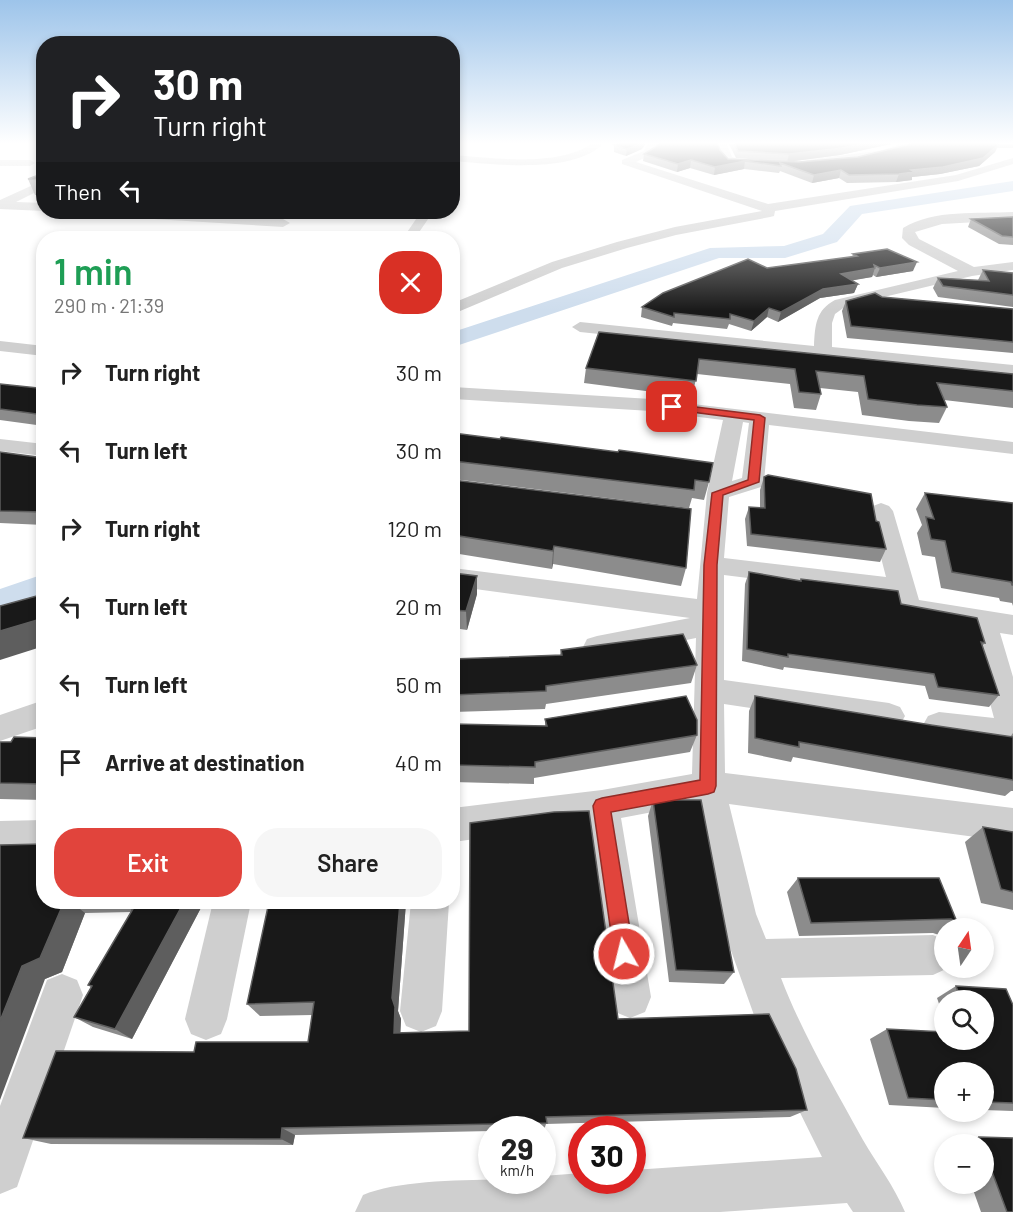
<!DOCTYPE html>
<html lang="en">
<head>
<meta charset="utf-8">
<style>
  body { margin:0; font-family:Barlow,sans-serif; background:#f6f6f6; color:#222; height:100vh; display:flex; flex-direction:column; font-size:22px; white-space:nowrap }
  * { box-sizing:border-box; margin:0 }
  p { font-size:20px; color:#767676 }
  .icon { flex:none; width:33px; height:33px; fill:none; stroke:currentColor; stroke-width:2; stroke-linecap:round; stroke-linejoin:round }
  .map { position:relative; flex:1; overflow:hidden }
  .details { position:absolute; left:36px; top:231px; width:424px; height:678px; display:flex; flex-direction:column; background:#fff; border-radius:24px; box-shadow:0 3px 9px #0003 }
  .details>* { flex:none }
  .top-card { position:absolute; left:36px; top:36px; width:424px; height:183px; border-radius:24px; box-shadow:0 3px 9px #0003; background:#202124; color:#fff; overflow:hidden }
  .needle { width:39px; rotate:13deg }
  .tools { position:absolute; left:934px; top:918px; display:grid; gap:12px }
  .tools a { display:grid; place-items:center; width:60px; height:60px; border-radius:50%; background:#fff; box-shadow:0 3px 9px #0003; font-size:30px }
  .speed { position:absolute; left:478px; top:1116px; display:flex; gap:12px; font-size:30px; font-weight:700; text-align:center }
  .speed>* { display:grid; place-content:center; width:78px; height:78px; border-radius:50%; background:#fff; box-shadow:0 3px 9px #0003; line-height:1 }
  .speed small { font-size:15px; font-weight:400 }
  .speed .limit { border:9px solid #d22; background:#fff; color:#111 }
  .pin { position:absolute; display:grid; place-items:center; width:51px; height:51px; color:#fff; margin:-26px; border-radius:12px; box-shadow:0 3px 9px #0006 }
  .me { position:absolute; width:66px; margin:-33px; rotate:352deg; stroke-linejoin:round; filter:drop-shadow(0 0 4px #0008) }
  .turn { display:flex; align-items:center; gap:21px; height:126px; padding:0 18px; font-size:27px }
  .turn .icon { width:78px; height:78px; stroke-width:2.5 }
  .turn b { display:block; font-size:42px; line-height:51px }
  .then { display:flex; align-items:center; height:57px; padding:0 18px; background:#0003; gap:12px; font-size:22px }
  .round { display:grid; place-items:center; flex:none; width:63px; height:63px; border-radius:24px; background:#f6f6f6 }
  .headline { display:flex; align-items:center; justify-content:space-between; height:102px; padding:0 18px }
  h1 { font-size:36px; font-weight:600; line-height:45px; color:#1e9e55 }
  .cta { display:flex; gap:12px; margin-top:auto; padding:12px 18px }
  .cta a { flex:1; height:69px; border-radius:24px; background:#e1443c; color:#fff; font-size:24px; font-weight:600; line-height:69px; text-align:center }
  .cta a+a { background:#f6f6f6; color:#222 }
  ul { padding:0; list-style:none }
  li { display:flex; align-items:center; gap:18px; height:78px; padding:0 18px }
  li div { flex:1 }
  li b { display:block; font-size:22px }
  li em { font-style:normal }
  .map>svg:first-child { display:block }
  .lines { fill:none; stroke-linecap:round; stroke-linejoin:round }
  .river { fill:#cedded; fill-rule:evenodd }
  .minor { fill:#cfcfcf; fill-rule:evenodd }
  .wall { fill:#8c8c8c }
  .shaded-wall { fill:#5e5e5e }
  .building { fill:#191919; stroke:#5e5e5e; stroke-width:1.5 }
  .route { fill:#e1443c; stroke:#922c27; stroke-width:1.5 }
</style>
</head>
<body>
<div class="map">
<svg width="1013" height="1212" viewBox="0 0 1013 1212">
  <rect width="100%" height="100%" fill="#fff"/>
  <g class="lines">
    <g class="river">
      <path d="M1013,181V191L862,214L837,242L785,258H719L453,347V332L710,248L784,246L823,234L850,206Z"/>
      <path d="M44,574V602L0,618V589Z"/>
    </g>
    <g class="minor">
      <path d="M594,142H605C575,175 494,164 453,161V155C494,158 560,168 594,142Z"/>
      <path d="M648,142H658L654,153L636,162L768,204L956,175L1013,158V164L958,181L775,211L774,216L770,217L676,235L627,248L562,268L453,314V303L552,262L617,242L675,227L762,211L622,164V160L644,151Z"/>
      <path d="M716,142H726L732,157L766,168L760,171L724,161Z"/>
      <path d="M905,142H919L886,156L807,166L802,163L807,160L884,150Z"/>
      <path d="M0,160H30L35,163L30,166H0Z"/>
      <path d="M44,180V188L16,202L44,203V211L0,209V200Z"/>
      <path d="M99,212H159L283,219L290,223L283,227L105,216Z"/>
      <path d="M421,212H433L415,238H403Z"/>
      <path d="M1013,212V220L942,224L915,232L919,239L974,267L1013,262V270L972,276L846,306L835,314L832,323V347L1013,365V377L580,332L572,327L580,322L814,346C815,325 816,310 835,300L958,271L909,245L902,238L903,228C934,209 978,214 1013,212Z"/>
      <path d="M0,341L44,346V356L0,351Z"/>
      <path d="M453,387L651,399L1013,442V454L769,425L764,482L761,487L729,497L724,558L886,577L869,511L873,506L881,503L889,506L893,511L919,600L1013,615V635L1000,633L1013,677V741C990,750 951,742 928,734L923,725L928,716L939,712L994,718L970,628L898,615L891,596L724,575V680L889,703L900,707L905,716L900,725L889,729L724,704L725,773L1013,808V842L729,804L756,914L766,939L933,935L945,940V968H948L933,975L781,978C803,1035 834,1087 863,1140C877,1164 894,1186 905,1212H853L847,1203L720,1212H355L363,1195C406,1177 495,1180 543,1180V1176L582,1173V1180H633V1170L822,1157L760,1032L718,914L695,804L621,818L651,997L645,1012L630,1018L615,1012L609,997L587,824L453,842V808L602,790L692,774L696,638L597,658L587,655L583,647L587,639L597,636L690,618L453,586V568L697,599L707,493L723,420L651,411L453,399ZM743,422L749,423L742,478L732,481Z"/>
      <path d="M0,439L44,444V456L0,451Z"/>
      <path d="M44,700V726L0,741V715Z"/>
      <path d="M44,820V854L0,855V821Z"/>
      <path d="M213,902H251L227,1019L221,1034L206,1040L191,1034L185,1019Z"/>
      <path d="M411,902H449L442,1011L436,1026L421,1032L406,1026L400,1011Z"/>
      <path d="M62,974L77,980L83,995L17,1187L0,1194V1106L47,980Z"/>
    </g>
  </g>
  <g class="wall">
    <path d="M728,142H900L840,155L787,162H799L858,157L907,145L914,142H1013V148H997L995,152L979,166L940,174L912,177V180L896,182L847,183L839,178L812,183L780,171L779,173L744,169L714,175L690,168L677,172L643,161L644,154L657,146L720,150L728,159L785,162L736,158Z"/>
    <path d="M614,145L642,149L626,156L614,152Z"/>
    <path d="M44,173V195H35L28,179Z"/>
    <path d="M1013,217V245L999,244L968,227L971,219Z"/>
    <path d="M853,254L913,271L876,277L873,275L872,277L852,280L858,284L854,293L820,298L778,322L767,317L751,331L729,324L727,329L673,323L672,326L641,317L642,307L767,268L852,257Z"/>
    <path d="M983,270L1013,273V307L938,297L933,288L938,278L978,280Z"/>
    <path d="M44,279V295L38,283Z"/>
    <path d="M882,297L1013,309V353L847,338L842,311L846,301Z"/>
    <path d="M599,332L1013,374V408L944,400L947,407L939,423L909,421L862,415L858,392L820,388L821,394L816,410L794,408L790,384L697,374L692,397L584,383L586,368Z"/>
    <path d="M0,384L38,388L44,384V426L0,420Z"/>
    <path d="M453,433L709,482L704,500L692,498L689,508L453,479Z"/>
    <path d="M0,452L44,458V525L0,523Z"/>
    <path d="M764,477L876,521L886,549L880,562L747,546L745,519L749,507L760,508V490Z"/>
    <path d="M453,480L686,568L681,586L553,564L552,569L453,553Z"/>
    <path d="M925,493L1013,503V606L1012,603L1000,601L999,598L941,588L935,557L922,555L917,533L922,525L916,509Z"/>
    <path d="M749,572L800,581L801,579L901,604L985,643L982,646L999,695L989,707L929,699L925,686L784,667L783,670L742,661L745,584Z"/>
    <path d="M453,573L477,576V594L467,630L453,628Z"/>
    <path d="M561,650L697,665L691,683L546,704L545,709L453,712V659L560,655Z"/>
    <path d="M755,696L931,725L1010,737L1013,733V791H1011L1005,796L793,757L791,762L748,753L749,711Z"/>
    <path d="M545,719L697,735L690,752L534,778V784L453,782V724L545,726Z"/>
    <path d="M44,738V800L0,799V742H11Z"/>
    <path d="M653,800L734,972L724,984L669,982L648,816Z"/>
    <path d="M983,827L1013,832V910L981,903L965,842Z"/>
    <path d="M798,878H939L957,922L948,928H945V931L939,935L933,933L799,936L787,892Z"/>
    <path d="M44,902H204L132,1039L93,1027L74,1017L91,987L88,985L131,912L85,913L62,972L45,979Z"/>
    <path d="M269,902H406L398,1011L401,1019L400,1033L469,1031L618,1019L807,1110L790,1117L546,1124L544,1130H492V1131L295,1135L293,1145L51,1144L23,1138L194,1052L308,1042L312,1015L260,1016L247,1004Z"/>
    <path d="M956,986L1013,1005V1111L984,1110V1072H945V1108L889,1105L870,1039L887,1029L984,1040V1000H945V1021L937,998Z"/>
    <path d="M979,1137L1013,1138V1212H981L971,1184H984V1144H957L956,1143Z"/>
  </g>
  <g class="shaded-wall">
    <path d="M453,142H459L453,149Z"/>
    <path d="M643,142H647L642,149L626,156L627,149Z"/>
    <path d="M870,142H900L840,155L787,162L789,154Z"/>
    <path d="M998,145L995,152L979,166L940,174L912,177V180L896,182L899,174L911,170Z"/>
    <path d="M691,160L690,168L677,172L678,164Z"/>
    <path d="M745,161L744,169L714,175L715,167Z"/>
    <path d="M841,170L839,178L812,183L814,175Z"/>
    <path d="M917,262L913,271L876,277L880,268Z"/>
    <path d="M875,268L872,277L838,283L841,274Z"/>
    <path d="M858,284L854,293L820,298L778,322L781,312L823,289Z"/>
    <path d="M769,308L767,317L751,331L754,321Z"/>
    <path d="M554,546L553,564L552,569L553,551Z"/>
    <path d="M477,576V594L467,630L466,611Z"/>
    <path d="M44,618V646L0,660V631Z"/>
    <path d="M64,902H71L85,913L62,972L45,979L0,1100V1021L22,966Z"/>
    <path d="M122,902H138L134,912Z"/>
    <path d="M184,902H204L132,1039L115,1029Z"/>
    <path d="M400,902H406L398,1011L401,1019L400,1044L394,1033L392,998Z"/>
    <path d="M282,1128L295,1135L293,1145L281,1139Z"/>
  </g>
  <g class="building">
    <path d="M621,142H643L627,149L614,145Z"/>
    <path d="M659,142H717L720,150L728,159L799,162L858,157L907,145L914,142H996L998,145L983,158L943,167L911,170L914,172L899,174L849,175L841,170L814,175L780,163L781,166L745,161L715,167L691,160L678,164L644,154L657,146Z"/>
    <path d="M734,142H870L842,148L789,154L738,151Z"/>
    <path d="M44,173V180L28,179Z"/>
    <path d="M1013,217V237L1002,236L971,219Z"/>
    <path d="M887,249L917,262L880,268L874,265L875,268L841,274L858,284L823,289L781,312L769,308L754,321L730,314V319L674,313V317L642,307L663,293L748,259L767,268L857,256L853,254Z"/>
    <path d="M983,270L1013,273V295L943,286L938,278L989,281Z"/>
    <path d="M44,279V288L38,283Z"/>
    <path d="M875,293L882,297L1013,309V342L851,326L846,301Z"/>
    <path d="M599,332L1013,374V391L937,383L947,407L917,405L868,399L864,376L816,371L821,394L799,392L795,369L699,359L696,381L586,368Z"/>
    <path d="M0,384L38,388L44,384V415L0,409Z"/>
    <path d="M453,433L500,439L501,437L618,452L619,450L713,463L709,482L695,480L694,490L453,461Z"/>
    <path d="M0,452L44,458V512L0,511Z"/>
    <path d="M768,475L871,494L876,521L879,522L886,549L751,534L749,507L765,508L764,477Z"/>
    <path d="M453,480L691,509L686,568L554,546L553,551L453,535Z"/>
    <path d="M925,493L1013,503V585H1012L1011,582L952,572L945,541L931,539L926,517L934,519Z"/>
    <path d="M749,572L801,581V579L898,591L901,604L977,618L985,643L981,642L999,695L938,687L934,674L788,654V657L747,649Z"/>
    <path d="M453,573L477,576L466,611L453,610Z"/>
    <path d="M44,594V618L0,631V606Z"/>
    <path d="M683,634L697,665L546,686V691L453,695V659L562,655L561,650Z"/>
    <path d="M686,696L697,720V735L535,762V767L453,765V724L547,726L545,719Z"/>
    <path d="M755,696L931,725L1013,737V780L799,742V747L755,738Z"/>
    <path d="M14,737L44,738V784L0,783V742H11Z"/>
    <path d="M653,800H701L734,972L676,970Z"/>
    <path d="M589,811L618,1019L769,1014L796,1069L807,1110L546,1117L547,1123L282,1128L281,1139L23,1138L56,1051L194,1052L196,1042H308L314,1002L247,1004L269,902H400L392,998L395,1007L394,1033L469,1031L470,823L554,812Z"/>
    <path d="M983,827L1013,832V892L1001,889Z"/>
    <path d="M44,844V902H64L40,958L22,966L0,1021V845Z"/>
    <path d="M798,878H939L957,922L951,919L811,923Z"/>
    <path d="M137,902H184L115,1029L74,1017L92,986L88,985Z"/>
    <path d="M956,986L1006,989L1013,1005V1103L984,1102V1072H945V1100L908,1098L887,1029L945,1032V1040H984V1000H961Z"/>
    <path d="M979,1137L1013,1138V1212H1007L984,1150V1144H982Z"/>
  </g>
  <linearGradient id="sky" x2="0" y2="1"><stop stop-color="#9dc4ea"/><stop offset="0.46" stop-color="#fff"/><stop offset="1" stop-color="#fff" stop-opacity="0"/></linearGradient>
  <rect width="1013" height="311" fill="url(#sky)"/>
  <path class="route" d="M672,404L760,415L765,418L759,482L723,495L717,565L716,786L714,792L708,794L611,812L634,954L631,961L624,964L616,961L614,954L593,806L596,800L602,798L700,780L704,565L712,493L748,480L754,420L668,409L667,407Z"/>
</svg>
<div class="tools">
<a><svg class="needle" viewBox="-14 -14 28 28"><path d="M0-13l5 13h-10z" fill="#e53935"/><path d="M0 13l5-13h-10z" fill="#767676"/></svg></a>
<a><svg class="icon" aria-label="search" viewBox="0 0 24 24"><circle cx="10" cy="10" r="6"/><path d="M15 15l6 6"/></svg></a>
<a>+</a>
<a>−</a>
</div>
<div class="speed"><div>29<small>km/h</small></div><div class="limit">30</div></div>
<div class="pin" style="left:672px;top:407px;background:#d93025"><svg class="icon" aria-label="arrive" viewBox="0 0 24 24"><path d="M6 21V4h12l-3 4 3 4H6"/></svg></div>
<svg class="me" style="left:624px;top:954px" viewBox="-20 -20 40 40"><circle r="17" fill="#e1443c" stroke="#fff" stroke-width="3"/><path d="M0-11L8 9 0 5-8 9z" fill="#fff"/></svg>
<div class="top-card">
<div class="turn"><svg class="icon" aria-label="right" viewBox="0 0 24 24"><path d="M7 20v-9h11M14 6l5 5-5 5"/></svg><div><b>30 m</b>Turn right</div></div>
<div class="then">Then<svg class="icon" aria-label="left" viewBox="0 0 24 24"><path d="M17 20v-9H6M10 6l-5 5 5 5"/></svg></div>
</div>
<section class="details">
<div class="headline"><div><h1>1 min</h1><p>290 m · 21:39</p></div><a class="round" style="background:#d93025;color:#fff"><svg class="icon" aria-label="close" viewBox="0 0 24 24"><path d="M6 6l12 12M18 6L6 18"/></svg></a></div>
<ul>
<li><svg class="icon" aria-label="right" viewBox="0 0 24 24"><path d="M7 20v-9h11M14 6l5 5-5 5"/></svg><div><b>Turn right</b></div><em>30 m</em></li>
<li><svg class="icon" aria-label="left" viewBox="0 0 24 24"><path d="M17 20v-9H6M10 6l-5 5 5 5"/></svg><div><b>Turn left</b></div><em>30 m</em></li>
<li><svg class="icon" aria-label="right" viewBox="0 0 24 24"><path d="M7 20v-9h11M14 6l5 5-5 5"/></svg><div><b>Turn right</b></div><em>120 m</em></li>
<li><svg class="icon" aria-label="left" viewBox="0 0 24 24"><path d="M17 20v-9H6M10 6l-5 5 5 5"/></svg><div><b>Turn left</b></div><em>20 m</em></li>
<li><svg class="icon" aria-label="left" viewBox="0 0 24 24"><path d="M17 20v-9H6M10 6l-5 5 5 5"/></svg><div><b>Turn left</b></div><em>50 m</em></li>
<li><svg class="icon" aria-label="arrive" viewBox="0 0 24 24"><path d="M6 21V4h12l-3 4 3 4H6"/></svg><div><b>Arrive at destination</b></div><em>40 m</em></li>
</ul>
<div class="cta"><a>Exit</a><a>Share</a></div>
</section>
</div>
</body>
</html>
